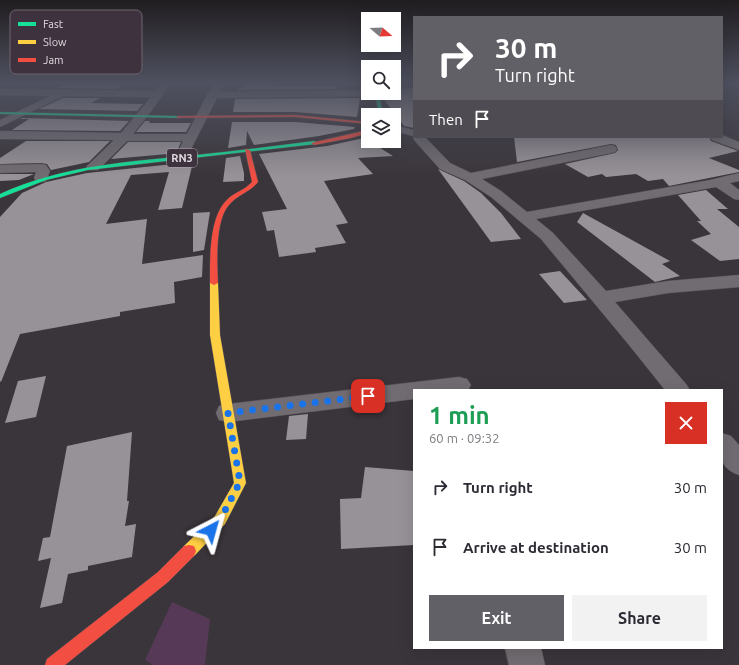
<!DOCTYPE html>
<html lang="en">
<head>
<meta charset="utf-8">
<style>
  body { margin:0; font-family:Ubuntu,sans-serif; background:#f2f2f3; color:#2b2b33; height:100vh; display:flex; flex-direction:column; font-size:15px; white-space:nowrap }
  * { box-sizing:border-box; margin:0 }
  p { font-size:13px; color:#7c7c81 }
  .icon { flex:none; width:22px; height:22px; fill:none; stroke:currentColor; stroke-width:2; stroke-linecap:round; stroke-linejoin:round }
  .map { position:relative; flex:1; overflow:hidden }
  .details { position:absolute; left:413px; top:389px; width:310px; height:260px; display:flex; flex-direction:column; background:#fff; border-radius:0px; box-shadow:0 4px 16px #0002 }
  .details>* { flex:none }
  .guide { position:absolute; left:413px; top:16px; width:310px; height:122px; border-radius:0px; box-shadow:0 4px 16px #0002; background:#626067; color:#fff; overflow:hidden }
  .needle { width:26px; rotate:109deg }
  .tools { position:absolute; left:361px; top:12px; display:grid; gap:8px }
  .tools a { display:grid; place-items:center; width:40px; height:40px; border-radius:0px; background:#fff; box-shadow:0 4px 16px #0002; font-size:20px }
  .pin { position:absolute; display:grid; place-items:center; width:34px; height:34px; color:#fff; margin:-17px; border-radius:8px; box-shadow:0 2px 6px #0006 }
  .me { position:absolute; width:44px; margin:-22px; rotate:39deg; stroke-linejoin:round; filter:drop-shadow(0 0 3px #0008) }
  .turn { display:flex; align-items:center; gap:14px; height:84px; padding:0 16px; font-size:18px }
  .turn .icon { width:52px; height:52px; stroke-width:2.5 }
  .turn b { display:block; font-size:28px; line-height:34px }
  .then { display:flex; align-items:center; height:38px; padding:0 16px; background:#0003; gap:8px; font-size:15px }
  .round { display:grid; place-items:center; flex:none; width:42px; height:42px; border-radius:0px; background:#f2f2f3 }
  .overview { display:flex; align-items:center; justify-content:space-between; height:68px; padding:0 16px }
  h1 { font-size:24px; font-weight:700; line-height:30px; color:#1e9e55 }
  .action { display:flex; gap:8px; margin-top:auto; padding:8px 16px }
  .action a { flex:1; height:46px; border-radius:0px; background:#626067; color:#fff; font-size:16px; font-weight:700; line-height:46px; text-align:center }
  .action a+a { background:#f2f2f3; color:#2b2b33 }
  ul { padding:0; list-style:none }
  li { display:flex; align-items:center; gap:12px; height:60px; padding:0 16px }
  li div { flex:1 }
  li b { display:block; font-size:15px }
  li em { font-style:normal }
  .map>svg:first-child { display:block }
  .green { fill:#563957 }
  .building { fill:#979297 }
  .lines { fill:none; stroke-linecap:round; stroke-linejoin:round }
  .street-casing { stroke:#575257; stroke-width:1 }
  .fast-casing { stroke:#575257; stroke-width:1 }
  .slow-casing { stroke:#575257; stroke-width:1 }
  .jam-casing { stroke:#575257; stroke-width:1 }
  .street { fill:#716c71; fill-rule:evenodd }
  .fast { fill:#16e098; fill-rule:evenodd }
  .slow { fill:#ffcf43; fill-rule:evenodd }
  .jam { fill:#f24e42; fill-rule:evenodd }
  .route { stroke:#1a73e8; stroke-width:7; stroke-dasharray:0 12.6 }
  .labels { text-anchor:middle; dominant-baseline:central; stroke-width:4; stroke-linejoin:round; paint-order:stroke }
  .shield { fill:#3d323d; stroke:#afa7af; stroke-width:1 }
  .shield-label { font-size:11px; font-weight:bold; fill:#e0d9e0 }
  .key { fill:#3d323d; stroke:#6e646e; stroke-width:1 }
  .key-label { font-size:11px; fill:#e0d9e0 }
</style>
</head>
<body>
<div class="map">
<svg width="739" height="665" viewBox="0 0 739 665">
  <rect width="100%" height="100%" fill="#3a353a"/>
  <path class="green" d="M172,602L210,619L205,665H153L145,660Z"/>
  <g class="building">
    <path d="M246,83H275L274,86H337L336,89L238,90L239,88H243Z"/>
    <path d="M66,84H125L116,89L57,88Z"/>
    <path d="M414,88V128L404,126L385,101L384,93H394V89Z"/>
    <path d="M63,98H100L91,103L143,104L137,111L39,109Z"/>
    <path d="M360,98L357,117L295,112H233L235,99Z"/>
    <path d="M22,118L129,121L120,131L12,130L29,119H20Z"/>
    <path d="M145,121H150L149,123H191L186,132H136Z"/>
    <path d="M232,122H295L355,127L354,129L319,136L254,145L247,131L246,145L228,148Z"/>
    <path d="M514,137H709L711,141L738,151L709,158L739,170V172L669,186L663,179L648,181L636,174L606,177L602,174L588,177L565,164L615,153L618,150L616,145L611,144L517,162Z"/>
    <path d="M364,138L393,156L358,158L373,174L324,181L348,223L336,225L346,243L315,248L316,252L279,257L274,230L267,231L262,212L287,209L259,154L327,146Z"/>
    <path d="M26,141H110L89,162L51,170L47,164L41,163L0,164V158Z"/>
    <path d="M128,142H181L178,149L179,153L111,159Z"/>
    <path d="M240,156L244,173V181L223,182L226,158Z"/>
    <path d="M193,162L182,208L158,210L169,172L131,175L106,224L147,219L142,264L203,255L202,277L174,282L175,303L120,312V316L20,334L1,382L0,381V217L22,193L46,182L87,173Z"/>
    <path d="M438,169L464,181L481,193L501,213L521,239L491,242Z"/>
    <path d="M0,174H34L19,180L0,181Z"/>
    <path d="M706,190L728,209H717L739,227V259L720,261L691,240L711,234L697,221H701L678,195Z"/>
    <path d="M210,212L204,250L193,252V213Z"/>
    <path d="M583,213L670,261L662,264L680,276L655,282L577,222Z"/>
    <path d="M560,271L587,300L564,303L539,274Z"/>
    <path d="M46,376L36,417L5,423L18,381Z"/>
    <path d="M308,414L306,439L286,440L289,416Z"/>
    <path d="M132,432L127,501H129L125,526L136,524L132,557L88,566V570L68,574L62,603L40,608L51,558L38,561L43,538L50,537L67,446Z"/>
    <path d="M365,467L414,471V545L341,549L340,499L361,498Z"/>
  </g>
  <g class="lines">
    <defs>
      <g id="street">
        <path d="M161,83H167L169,85L152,110L133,134H187L207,95L215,83L224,84L220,92L368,90V93H374L369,96L217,98L189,153H181L179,150L183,141H127L98,170H88L86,167L114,140L0,139V131L121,133L151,97L63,96L0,127V120L50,96L0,95V89L155,91Z"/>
        <path d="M394,125L414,130V137H425L450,163L471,173L611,145L615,146L617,149L615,152L611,153L482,179L501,191L527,212L710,180L739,173V181L730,183L739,190V200L734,199L716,187L536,219L553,233L606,291L668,281L739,275V287L668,293L615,302L686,384L690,390H665L629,345L541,239L491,197L465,180L440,169L414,140L413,136L394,131Z"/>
        <path d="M722,135L739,142V150L712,140L710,137H722Z"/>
        <path d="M41,164L46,165L50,171L46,181L41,182L36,181L34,178L36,172L0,173V165Z"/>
        <path d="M459,377L467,379L471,385L468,390H414V399L228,422L219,420L216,413L219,406L228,404Z"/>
        <path d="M722,433L731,436L739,445V475C716,467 722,453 722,433Z"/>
        <path d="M505,648H541L545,665H509Z"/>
      </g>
      <g id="fast">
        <path d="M375,93H379L383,115H379Z"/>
        <path d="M0,112L178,116L180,117L178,118L0,114Z"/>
        <path d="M314,141L316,142V144L88,170L46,180L0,198V194C64,165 127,162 196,155C235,151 275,146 314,141Z"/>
      </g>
      <path id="slow" d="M211,281H214L218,283L220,335L246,483L225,524L194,556L189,557L184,556L182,551L184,546L215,516L234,483L210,335V283Z"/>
      <g id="jam">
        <path d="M295,115L368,122V124L295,117L178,118L176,117L178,116Z"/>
        <path d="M368,130V133L351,138L314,145L311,143Z"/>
        <path d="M245,149L250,150L258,182C250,192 237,195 229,205C215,220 217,263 218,283L214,285L210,283C210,260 209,220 225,202C232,193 244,191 252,182Z"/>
        <path d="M189,545L194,546L196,551L194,556L168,582L65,665H45L47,659L158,572L184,546Z"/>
      </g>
    </defs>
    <use href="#street" class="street-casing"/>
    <use href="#fast" class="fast-casing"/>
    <use href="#slow" class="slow-casing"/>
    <use href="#jam" class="jam-casing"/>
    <use href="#street" class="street"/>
    <use href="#fast" class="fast"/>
    <use href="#slow" class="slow"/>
    <use href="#jam" class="jam"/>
  </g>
  <linearGradient id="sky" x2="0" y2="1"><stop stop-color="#201d20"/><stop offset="0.47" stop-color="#4f5160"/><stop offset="1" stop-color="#4f5160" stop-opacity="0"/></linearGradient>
  <rect width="739" height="176" fill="url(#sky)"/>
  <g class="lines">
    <path class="route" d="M211,530L220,520L240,482L228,413L368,396"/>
  </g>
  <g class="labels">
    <rect class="shield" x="167" y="149" width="30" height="18" rx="3"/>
    <g class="shield-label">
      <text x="182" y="158">RN3</text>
    </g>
  </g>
  <rect x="10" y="10" width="132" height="64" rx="6" class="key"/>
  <rect x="18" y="22" width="18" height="4" fill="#16e098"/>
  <rect x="18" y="40" width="18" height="4" fill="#ffcf43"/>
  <rect x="18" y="58" width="18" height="4" fill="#f24e42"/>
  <g class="key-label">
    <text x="43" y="28">Fast</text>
    <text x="43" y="46">Slow</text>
    <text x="43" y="64">Jam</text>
  </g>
</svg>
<div class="tools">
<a><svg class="needle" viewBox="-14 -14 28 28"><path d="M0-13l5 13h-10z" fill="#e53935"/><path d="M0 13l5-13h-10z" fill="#7c7c81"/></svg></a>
<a><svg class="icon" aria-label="search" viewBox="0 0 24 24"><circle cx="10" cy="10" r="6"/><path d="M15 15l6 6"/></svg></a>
<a><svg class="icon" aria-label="layers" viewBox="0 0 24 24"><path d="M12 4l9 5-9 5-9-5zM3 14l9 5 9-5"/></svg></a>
</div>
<div class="pin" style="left:368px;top:396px;background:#d93025"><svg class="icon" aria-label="arrive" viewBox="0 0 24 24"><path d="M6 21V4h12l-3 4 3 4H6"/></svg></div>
<svg class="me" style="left:211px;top:530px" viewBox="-20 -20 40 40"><path d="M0-17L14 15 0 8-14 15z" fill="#1a73e8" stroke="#fff" stroke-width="4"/></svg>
<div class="guide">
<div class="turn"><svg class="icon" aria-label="right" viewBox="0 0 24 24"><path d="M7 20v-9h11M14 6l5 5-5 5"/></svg><div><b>30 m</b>Turn right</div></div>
<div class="then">Then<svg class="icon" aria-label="arrive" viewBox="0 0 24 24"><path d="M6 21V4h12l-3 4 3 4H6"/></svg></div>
</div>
<section class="details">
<div class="overview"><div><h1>1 min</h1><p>60 m · 09:32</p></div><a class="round" style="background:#d93025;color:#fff"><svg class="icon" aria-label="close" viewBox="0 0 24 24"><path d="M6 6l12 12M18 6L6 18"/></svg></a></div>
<ul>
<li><svg class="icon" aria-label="right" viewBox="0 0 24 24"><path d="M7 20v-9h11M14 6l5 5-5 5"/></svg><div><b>Turn right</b></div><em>30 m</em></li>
<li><svg class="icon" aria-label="arrive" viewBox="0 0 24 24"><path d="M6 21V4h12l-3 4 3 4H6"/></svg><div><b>Arrive at destination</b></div><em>30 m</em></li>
</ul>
<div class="action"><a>Exit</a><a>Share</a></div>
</section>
</div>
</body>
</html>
